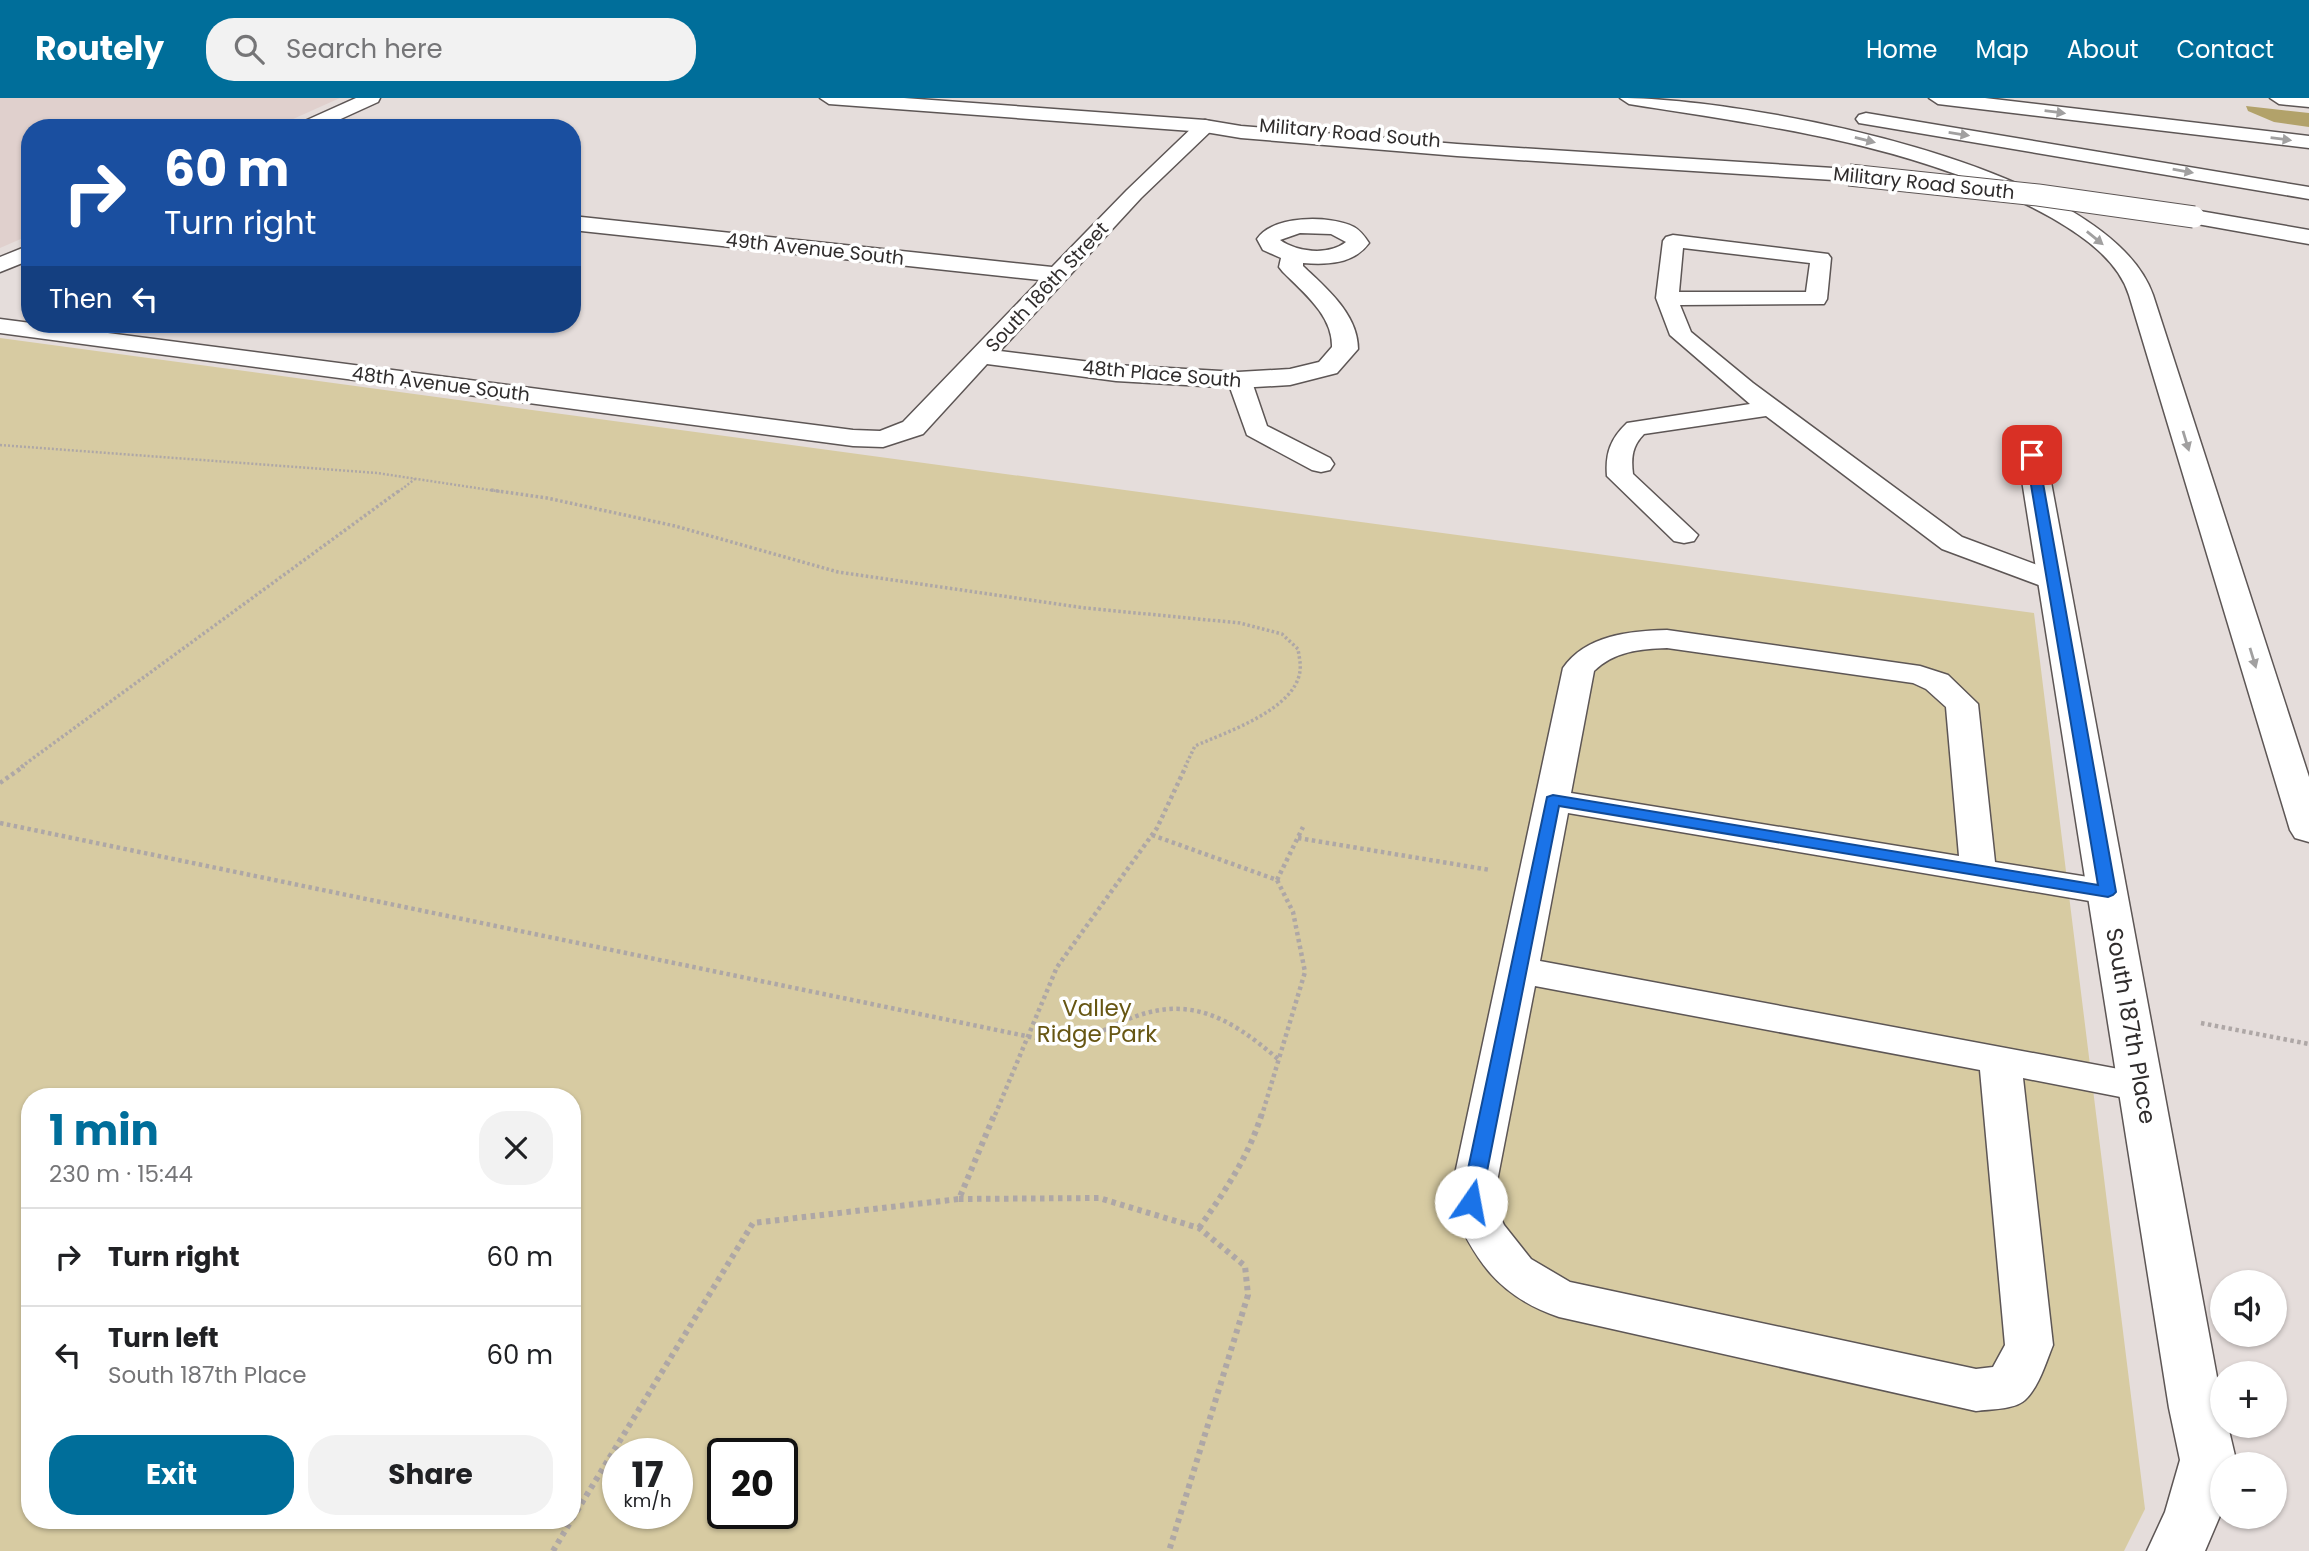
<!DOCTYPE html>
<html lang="en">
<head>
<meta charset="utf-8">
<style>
  body { margin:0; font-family:Poppins,sans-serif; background:#f2f2f2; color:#202124; height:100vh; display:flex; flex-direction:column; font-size:26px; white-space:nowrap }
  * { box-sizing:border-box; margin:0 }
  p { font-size:23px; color:#757577 }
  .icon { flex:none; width:38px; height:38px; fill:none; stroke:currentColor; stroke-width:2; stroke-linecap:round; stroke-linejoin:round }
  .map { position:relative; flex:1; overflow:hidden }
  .sheet { position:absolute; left:21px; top:990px; width:560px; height:441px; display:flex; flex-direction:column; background:#fff; border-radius:28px; box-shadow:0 2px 5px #0004 }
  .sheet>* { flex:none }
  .hud { position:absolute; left:21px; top:21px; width:560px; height:214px; border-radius:28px; box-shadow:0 2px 5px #0004; background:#1a4fa0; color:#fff; overflow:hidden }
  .buttons { position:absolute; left:2210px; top:1172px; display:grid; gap:14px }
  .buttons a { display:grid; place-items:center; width:77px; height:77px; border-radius:50%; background:#fff; box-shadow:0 2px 5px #0004; font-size:35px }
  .speed { position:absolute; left:602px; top:1340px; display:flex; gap:14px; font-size:35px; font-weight:700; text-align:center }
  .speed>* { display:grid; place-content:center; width:91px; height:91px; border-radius:50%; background:#fff; box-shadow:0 2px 5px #0004; line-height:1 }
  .speed small { font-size:18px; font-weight:400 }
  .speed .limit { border:4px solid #111; border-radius:10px; background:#fff; color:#111 }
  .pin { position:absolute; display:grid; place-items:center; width:60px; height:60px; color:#fff; margin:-30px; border-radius:14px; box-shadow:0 4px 10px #0006 }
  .me { position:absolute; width:77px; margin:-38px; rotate:12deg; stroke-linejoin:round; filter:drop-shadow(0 0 5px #0008) }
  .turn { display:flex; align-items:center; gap:24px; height:147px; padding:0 28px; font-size:32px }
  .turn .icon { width:91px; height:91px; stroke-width:2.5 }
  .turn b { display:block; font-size:49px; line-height:60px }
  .then { display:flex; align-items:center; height:66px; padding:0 28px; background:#0003; gap:14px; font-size:26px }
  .round { display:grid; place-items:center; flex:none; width:74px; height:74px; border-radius:28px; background:#f2f2f2 }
  .headline { display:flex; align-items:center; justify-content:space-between; height:119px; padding:0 28px }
  h1 { font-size:42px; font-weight:700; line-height:52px; color:#006e9a }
  .cta { display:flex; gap:14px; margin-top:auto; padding:14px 28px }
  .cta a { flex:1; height:80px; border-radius:28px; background:#006e9a; color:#fff; font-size:28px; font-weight:700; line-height:80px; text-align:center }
  .cta a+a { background:#f2f2f2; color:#202124 }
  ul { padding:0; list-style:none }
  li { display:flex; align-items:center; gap:21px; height:98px; padding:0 28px; border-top:2px solid #e0e0e0 }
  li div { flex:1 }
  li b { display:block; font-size:26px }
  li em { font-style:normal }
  header { display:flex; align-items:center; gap:42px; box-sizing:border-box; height:98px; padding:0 35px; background:#006e9a; color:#fff }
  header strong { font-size:33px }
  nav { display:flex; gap:38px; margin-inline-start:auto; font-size:24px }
  .search { width:490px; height:63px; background:#f2f2f2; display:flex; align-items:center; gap:18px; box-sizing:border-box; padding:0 24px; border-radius:28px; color:#757577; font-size:26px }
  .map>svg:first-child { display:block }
  .built { fill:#e0d0cd }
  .green { fill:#d7cba2; fill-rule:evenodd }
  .forest { fill:#b2a26a }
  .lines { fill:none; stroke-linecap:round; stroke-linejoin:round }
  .service-casing { stroke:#5d5655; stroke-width:3 }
  .minor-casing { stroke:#5d5655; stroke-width:3 }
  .secondary-casing { stroke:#5d5655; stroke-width:3 }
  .motorway-casing { stroke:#5d5655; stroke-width:3 }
  .path-far3 { stroke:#aea7a6; stroke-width:2.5; stroke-dasharray:2 2; stroke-linecap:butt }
  .path-far2 { stroke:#aea7a6; stroke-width:3.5; stroke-dasharray:2.5 2.5; stroke-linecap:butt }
  .path-far1 { stroke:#aea7a6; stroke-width:4.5; stroke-dasharray:3.5 3.5; stroke-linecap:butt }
  .path { stroke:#aea7a6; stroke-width:6; stroke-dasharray:4.5 4.5; stroke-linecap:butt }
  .service { fill:#fff; fill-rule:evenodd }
  .minor { fill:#fff; fill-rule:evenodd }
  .secondary { fill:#fff; fill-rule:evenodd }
  .motorway { fill:#fff; fill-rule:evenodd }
  .secondary-bridge-casing { stroke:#5d5655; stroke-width:23; stroke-linecap:butt }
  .secondary-bridge { stroke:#fff; stroke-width:21 }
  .oneway { fill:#a1a0a0 }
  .route { fill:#1a73e8; stroke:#114b97; stroke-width:2 }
  .labels { text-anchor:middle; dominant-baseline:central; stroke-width:7; stroke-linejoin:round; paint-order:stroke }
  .far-street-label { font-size:19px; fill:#2f2c2c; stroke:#fff }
  .park-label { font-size:23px; fill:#675613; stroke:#fff }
  .street-label { font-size:23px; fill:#2f2c2c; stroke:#fff }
</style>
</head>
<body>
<header>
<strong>Routely</strong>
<div class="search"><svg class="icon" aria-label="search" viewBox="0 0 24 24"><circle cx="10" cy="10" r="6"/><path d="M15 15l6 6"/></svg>Search here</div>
<nav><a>Home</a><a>Map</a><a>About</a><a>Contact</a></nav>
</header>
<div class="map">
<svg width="2309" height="1453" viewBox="0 0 2309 1453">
  <rect width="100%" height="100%" fill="#e5dddb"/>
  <path class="built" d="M0,0H340L273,30H30V137L0,150Z"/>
  <path class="green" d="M0,240L2034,515L2145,1411L2124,1453H0ZM30,999H572V1423H30ZM618,1356H677V1416H618ZM723,1356H782V1416H723Z"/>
  <path class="forest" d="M2246,8L2309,15V29L2274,24L2248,13Z"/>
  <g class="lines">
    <defs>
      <g id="service">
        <path d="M1673,137L1828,156L1831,160L1827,201L1824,206L1680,207L1691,234L1753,285L1962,439L2064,477L2068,483L2064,489L2054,492L2044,489L1942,451L1766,318L1644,336C1632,348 1631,360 1633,376L1698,437L1694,443L1684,445L1674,443L1607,378C1605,355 1611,340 1627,325L1750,306L1670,237L1656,200L1663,143L1666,139ZM1683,150L1810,165L1806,194H1679Z"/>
        <path d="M1240,277L1248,279L1252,284L1267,328L1330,360L1334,366L1330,372L1321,374L1312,372L1247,337L1228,284L1232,279Z"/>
        <path d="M1667,532L1920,568L1948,577L1978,606L1995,764L2107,782L2120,786L2125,794L2120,802L2107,806L1568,715L1540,863L2156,978L2162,988L2156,998L2141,1003L2023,980L2053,1247C2046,1264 2039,1289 2025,1302C2014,1312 1990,1311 1976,1313L1559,1219C1497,1198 1474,1161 1449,1104L1563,570C1586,537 1630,533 1667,532ZM1667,550L1913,585L1926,591L1946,609L1959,758L1571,695L1594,573C1615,553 1640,551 1667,550ZM1535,888L1980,972L2005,1247L1993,1269L1976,1271L1570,1184L1531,1161L1504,1127L1493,1104Z"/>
      </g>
      <g id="minor">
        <path d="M356,0H380L378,4L321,30H296L298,26Z"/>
        <path d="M1205,22L1212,24L1215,28L1212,32L1141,100L1000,253L1116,267L1238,274L1290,271L1319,264L1332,249C1333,218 1304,195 1283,174L1279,169L1281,160L1263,152L1257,141C1273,117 1330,117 1354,129C1361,133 1365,139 1369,145C1354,166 1327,167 1303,165V168C1326,190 1358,216 1358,251L1337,275L1290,287L1238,290L1116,283L987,266L923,336L883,349L853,348L0,235V221L853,332L880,333L903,324L1040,182L572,132V118L1052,169L1127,92L1198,24ZM1300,135L1331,136L1346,144C1328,158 1297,154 1280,142Z"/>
        <path d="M30,147V162L0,174V159Z"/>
        <path d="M2032,349L2042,351L2046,357L2222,1306V1328H2228L2236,1362L2235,1367H2222V1413L2205,1453H2147L2165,1414L2180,1362L2169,1310L2018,357L2022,351Z"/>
      </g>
      <g id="secondary">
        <path d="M820,0H904L1205,22L1241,28L1457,46L1849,71L1856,73L1859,77L1856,81L1849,83L1457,58L1241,40L1205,34L829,6Z"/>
        <path d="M2194,112L2309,132V146L2186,124L2183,119L2186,114Z"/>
      </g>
      <g id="motorway">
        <path d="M1620,0C1744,0 2107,66 2153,197L2309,679V744L2295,740L2290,732L2129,197C2118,162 2083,138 2052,120C1923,47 1773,29 1629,6Z"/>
        <path d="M1929,0H1985L2309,38V50L1938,6Z"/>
        <path d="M2270,0H2309V9L2279,6Z"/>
        <path d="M1866,15L2309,89V101L1859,25L1856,21L1859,17Z"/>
      </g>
    </defs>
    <use href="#service" class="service-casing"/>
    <use href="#minor" class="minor-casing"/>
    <use href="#secondary" class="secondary-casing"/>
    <use href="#motorway" class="motorway-casing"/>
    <g class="path-far3">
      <path d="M0,347L377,375L503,394"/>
      <path d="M398,394L415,381"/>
    </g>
    <g class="path-far2">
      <path d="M491,392L547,400L675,428L838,474L1085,510L1240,525L1282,536L1298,551C1299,558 1301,566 1300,573C1295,612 1226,634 1195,648L1185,669"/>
      <path d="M21,669L400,392"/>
    </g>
    <g class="path-far1">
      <path d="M0,685L24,668"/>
      <path d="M0,725L1045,942C1075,946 1096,936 1122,924C1187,894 1229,919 1278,961"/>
      <path d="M1152,737L1277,782L1293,814L1305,874L1262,1017"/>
      <path d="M1298,740L1490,772"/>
      <path d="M1277,782L1303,729"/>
      <path d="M2201,925L2309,946"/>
      <path d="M995,1017L1057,869L1157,730L1186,668"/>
    </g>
    <g class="path">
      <path d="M959,1101L1099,1100L1199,1130L1245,1168L1248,1197L1169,1453"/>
      <path d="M1199,1130C1225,1093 1249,1058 1262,1015"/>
      <path d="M572,1421L753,1125L959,1101L995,1015"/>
      <path d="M553,1453L571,1423"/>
    </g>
    <use href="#service" class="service"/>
    <use href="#minor" class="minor"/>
    <use href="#secondary" class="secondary"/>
    <use href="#motorway" class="motorway"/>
    <defs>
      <path id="secondary-bridge" d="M1849,77L2038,97L2194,119"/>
    </defs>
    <use href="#secondary-bridge" class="secondary-bridge-casing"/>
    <use href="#secondary-bridge" class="secondary-bridge"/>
  </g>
  <defs><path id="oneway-solid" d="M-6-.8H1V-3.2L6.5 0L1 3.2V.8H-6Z" transform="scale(1.75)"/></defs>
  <g class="oneway">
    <use href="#oneway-solid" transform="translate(2055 14) rotate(7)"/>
    <use href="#oneway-solid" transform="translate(1959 36) rotate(9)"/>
    <use href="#oneway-solid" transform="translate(2281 41) rotate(7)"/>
    <use href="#oneway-solid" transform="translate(1865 42) rotate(14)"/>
    <use href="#oneway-solid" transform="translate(2183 73) rotate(10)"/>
    <use href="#oneway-solid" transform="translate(2095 140) rotate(39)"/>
    <use href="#oneway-solid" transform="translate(2186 343) rotate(73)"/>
    <use href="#oneway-solid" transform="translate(2253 560) rotate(73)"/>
  </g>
  <path class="route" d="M2032,354L2038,357L2116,794L2113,797L2108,799L1559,708L1481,1104L1478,1109L1471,1111L1464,1109L1461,1104L1547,699L1553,697L2098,787L2026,357Z"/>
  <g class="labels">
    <g class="far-street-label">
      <text transform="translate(1350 35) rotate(5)">Military Road South</text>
      <text transform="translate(1924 85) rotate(6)">Military Road South</text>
      <text transform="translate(815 151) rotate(6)">49th Avenue South</text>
      <text transform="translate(1047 189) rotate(-47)">South 186th Street</text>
      <text transform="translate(1162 276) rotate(5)">48th Place South</text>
      <text transform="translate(441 286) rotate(7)">48th Avenue South</text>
    </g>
    <g class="park-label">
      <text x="1097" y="910">Valley<tspan x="1097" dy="26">Ridge Park</tspan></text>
    </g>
    <g class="street-label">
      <text transform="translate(2131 928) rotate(80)">South 187th Place</text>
    </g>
  </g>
</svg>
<div class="buttons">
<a><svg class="icon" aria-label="sound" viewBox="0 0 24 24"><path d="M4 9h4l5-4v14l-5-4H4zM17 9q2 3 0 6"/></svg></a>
<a>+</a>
<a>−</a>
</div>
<div class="speed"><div>17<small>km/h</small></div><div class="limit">20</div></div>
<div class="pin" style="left:2032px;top:357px;background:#d93025"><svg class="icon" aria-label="arrive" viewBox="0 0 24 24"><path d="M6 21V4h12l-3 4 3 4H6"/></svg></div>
<svg class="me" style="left:1471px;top:1104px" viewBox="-20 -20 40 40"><circle r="19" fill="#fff"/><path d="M0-13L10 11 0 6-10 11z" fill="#1a73e8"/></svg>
<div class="hud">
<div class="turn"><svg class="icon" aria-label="right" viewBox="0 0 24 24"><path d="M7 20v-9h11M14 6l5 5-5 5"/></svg><div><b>60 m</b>Turn right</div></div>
<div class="then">Then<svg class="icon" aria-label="left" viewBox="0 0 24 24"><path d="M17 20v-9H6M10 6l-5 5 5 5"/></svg></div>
</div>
<section class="sheet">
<div class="headline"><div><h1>1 min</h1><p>230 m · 15:44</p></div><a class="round"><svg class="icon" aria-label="close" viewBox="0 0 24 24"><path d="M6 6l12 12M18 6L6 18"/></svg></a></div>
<ul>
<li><svg class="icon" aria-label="right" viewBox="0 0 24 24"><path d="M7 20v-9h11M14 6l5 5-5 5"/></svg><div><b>Turn right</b></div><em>60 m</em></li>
<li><svg class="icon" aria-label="left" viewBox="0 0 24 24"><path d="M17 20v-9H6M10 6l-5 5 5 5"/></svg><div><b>Turn left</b><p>South 187th Place</p></div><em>60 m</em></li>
</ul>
<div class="cta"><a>Exit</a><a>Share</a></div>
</section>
</div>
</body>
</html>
